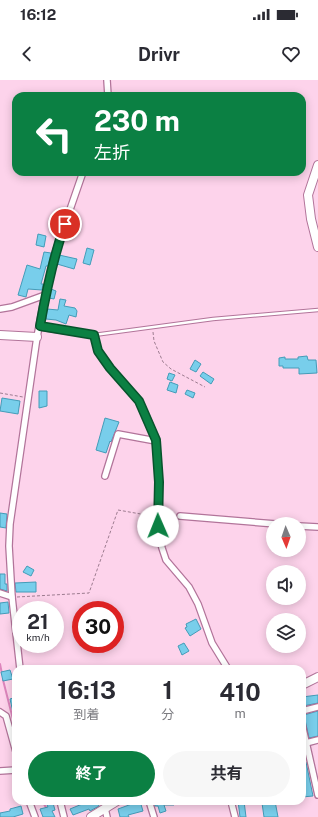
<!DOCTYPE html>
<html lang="ja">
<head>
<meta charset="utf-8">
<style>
  body { margin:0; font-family:"Public Sans","Noto Sans JP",sans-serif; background:#f7f7f7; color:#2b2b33; height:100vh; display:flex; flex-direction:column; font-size:15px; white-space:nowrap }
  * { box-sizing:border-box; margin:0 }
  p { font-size:13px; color:#7c7c81 }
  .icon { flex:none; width:22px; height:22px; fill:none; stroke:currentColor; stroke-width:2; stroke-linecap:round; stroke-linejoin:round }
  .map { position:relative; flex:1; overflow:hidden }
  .drawer { position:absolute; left:12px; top:585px; width:294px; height:140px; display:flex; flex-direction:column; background:#fff; border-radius:12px; box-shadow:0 2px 10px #0003 }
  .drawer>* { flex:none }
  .hud { position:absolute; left:12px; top:12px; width:294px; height:84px; border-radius:12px; box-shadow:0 2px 10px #0003; background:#0b8043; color:#fff; overflow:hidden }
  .needle { width:26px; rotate:178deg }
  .fabs { position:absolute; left:266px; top:437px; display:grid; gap:8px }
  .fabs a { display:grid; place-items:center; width:40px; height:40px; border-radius:50%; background:#fff; box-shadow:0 2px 10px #0003; font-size:20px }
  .speed { position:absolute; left:12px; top:521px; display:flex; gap:8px; font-size:20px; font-weight:700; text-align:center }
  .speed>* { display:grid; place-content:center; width:52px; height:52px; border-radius:50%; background:#fff; box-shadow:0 2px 10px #0003; line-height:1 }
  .speed small { font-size:10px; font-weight:400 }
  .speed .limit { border:6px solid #d22; background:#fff; color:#111 }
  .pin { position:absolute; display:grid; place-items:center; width:34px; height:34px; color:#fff; margin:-17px; border:2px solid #fff; border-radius:50%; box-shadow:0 1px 4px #0007 }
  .me { position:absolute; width:44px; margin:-22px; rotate:359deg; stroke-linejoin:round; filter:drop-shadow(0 0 3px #0008) }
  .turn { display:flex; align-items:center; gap:14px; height:84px; padding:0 16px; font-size:18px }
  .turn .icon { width:52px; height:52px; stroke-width:2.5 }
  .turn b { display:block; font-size:28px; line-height:34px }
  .eta { display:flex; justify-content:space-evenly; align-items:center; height:68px; text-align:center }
  .eta b { font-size:24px; font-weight:700; line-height:28px }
  .cta { display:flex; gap:8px; margin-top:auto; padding:8px 16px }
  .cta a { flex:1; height:46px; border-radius:24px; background:#0b8043; color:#fff; font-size:16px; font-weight:700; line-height:46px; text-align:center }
  .cta a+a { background:#f7f7f7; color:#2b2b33 }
  .status { display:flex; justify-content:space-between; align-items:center; height:28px; padding:0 20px; background:#fff; direction:ltr }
  .status svg { height:11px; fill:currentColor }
  header { display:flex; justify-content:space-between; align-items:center; height:52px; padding:0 16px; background:#fff; font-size:18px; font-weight:700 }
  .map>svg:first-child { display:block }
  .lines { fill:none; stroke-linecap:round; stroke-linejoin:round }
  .stream { stroke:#dd85bc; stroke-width:2 }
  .building { fill:#78ceeb; stroke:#449cb8 }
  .lane-casing { stroke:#b2749a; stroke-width:4.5 }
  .street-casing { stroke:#b2749a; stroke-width:8 }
  .secondary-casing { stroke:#b2749a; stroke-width:10 }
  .path { stroke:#9d7c90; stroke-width:1; stroke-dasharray:3 2; stroke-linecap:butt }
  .lane { stroke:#fff; stroke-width:2.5 }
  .street { stroke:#fff; stroke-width:5.5 }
  .secondary { stroke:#fff; stroke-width:8 }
  .route-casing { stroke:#07532c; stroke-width:10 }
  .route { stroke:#0b8043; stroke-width:7 }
</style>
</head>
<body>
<div class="status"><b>16:12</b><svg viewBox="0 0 49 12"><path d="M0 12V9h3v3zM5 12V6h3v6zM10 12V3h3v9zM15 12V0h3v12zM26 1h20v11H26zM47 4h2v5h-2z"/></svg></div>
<header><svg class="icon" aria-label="back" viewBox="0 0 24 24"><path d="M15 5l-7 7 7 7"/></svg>Drivr<svg class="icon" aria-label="heart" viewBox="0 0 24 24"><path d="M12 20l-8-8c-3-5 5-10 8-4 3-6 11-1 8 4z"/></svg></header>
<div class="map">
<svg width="318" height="737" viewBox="0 0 318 737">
  <rect width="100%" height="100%" fill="#fdd3eb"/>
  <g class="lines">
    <g class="stream">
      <path d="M0,584L2,594"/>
      <path d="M3,600L16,651"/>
      <path d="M42,721L47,729"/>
    </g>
  </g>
  <g class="building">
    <path d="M38,154L46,156L44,167L36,165Z"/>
    <path d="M87,168L94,170L90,185L83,183Z"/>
    <path d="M44,172L51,173L48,186H46L41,204H43L42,210L28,209L26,217L18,215L27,185L40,189Z"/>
    <path d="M59,175L77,179L74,189L57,184Z"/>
    <path d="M51,209L56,211L54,219L49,218Z"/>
    <path d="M60,219L66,220L64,226L75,228L77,231L76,237L69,235L66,244L56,240L46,239L47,229L58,230Z"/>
    <path d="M307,276L308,280H316L317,293L299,294V288H283V286H279V278L285,277V279H298V277Z"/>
    <path d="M195,280L201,284L196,292L190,289Z"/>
    <path d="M203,292L214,299L211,304L200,296Z"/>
    <path d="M169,293L175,295L172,301L167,299Z"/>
    <path d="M170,302L178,305L176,313L167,310Z"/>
    <path d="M187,310L195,313L193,318L185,314Z"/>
    <path d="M39,311H47V326L39,328Z"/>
    <path d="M2,318L20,321L18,334L0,331Z"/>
    <path d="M105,338L119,342L111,362L110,361L106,373L96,370Z"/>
    <path d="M0,433L7,434L6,448L0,447Z"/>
    <path d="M144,443L154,445L153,455L142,452Z"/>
    <path d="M27,486L34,490L31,496L23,492Z"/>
    <path d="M0,494H5V504H7V511L0,509Z"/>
    <path d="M36,502V512H16L15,503Z"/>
    <path d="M8,522L9,533L0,534V523Z"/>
    <path d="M196,539L201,549L190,556L185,548L187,547L186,544Z"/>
    <path d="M184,563L189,571L182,575L178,566Z"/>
    <path d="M10,590L13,599L3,601L1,592Z"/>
    <path d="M318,615V623L303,626L302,617Z"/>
    <path d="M16,617V636L14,637L10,619Z"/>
    <path d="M318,631V656L309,658L304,635Z"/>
    <path d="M306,682L313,716L302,717V683Z"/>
    <path d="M86,721H97L99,726L90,731L89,729L73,735L70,729L87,722Z"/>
    <path d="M140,721L143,731L128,735L129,737H120L118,729Z"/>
    <path d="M163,721H174V725H164L166,731L160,733L158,726H155L154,723Z"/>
    <path d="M238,721H244L246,737H240Z"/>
    <path d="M275,721L278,737H264L262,723Z"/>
    <path d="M53,723L55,730L52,731L55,737H43L40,729L48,727L47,725Z"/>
    <path d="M21,726L23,734L13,737H0V733L10,731V729Z"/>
  </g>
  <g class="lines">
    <defs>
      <path id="lane" d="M94,255L213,239L318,230"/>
      <g id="street">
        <path d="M107,0L108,16"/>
        <path d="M0,229L12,227L45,215"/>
        <path d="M40,247L94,255L98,271L110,288L139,321L150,345L156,361L157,374L159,402L158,437L159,455L162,468L166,480L189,507L198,524L212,563L228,589"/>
        <path d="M105,396L118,354L156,361"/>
        <path d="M180,436L276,444"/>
        <path d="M299,446L318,447"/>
        <path d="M0,513L12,517"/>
        <path d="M20,589L12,517L9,466L10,444L37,257L45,215L56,170L83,92"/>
        <path d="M302,631L318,627"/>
        <path d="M0,632L6,636L16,672"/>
        <path d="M302,644L318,715"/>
        <path d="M306,663L318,660"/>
        <path d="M0,691L16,690"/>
        <path d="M29,721L35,737"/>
        <path d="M60,721L64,737"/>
        <path d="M149,721L154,737"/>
        <path d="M231,721L235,737"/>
        <path d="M105,728L107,737"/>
      </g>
      <g id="secondary">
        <path d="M318,85L308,115L311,139L318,167"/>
        <path d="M0,255L37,257"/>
        <path d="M302,605L318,597"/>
        <path d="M91,737L117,721"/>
      </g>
    </defs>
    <use href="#lane" class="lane-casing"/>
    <use href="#street" class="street-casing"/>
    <use href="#secondary" class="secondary-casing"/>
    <g class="path">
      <path d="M153,252L154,261L163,282L171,289L205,307"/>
      <path d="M0,313L23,317"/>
      <path d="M165,437L174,436"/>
      <path d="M17,517L89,513L118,430L152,436"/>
    </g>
    <use href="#lane" class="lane"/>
    <use href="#street" class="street"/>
    <use href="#secondary" class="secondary"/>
  </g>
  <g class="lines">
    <defs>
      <path id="route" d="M65,144C53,178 46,212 40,246L94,255L98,271L110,288L139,321L156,360L159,402L158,446"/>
    </defs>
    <use href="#route" class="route-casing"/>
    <use href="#route" class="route"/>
  </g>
</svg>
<div class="fabs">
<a><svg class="needle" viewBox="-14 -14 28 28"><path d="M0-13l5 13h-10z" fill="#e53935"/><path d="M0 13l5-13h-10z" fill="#7c7c81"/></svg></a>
<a><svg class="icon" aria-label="sound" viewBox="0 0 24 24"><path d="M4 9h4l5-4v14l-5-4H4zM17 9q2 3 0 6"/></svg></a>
<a><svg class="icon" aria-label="layers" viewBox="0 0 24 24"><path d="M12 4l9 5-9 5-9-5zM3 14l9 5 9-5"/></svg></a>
</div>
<div class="speed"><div>21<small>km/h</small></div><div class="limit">30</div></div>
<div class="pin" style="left:65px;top:144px;background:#d93025"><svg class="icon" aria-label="arrive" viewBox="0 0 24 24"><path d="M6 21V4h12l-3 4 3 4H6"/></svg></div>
<svg class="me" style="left:158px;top:446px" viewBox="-20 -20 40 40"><circle r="19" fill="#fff"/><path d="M0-13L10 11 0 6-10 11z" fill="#0b8043"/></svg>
<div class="hud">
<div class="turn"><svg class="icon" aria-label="left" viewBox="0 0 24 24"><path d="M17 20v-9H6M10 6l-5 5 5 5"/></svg><div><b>230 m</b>左折</div></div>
</div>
<section class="drawer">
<div class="eta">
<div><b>16:13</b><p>到着</p></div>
<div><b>1</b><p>分</p></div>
<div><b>410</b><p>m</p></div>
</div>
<div class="cta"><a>終了</a><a>共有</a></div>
</section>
</div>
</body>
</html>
